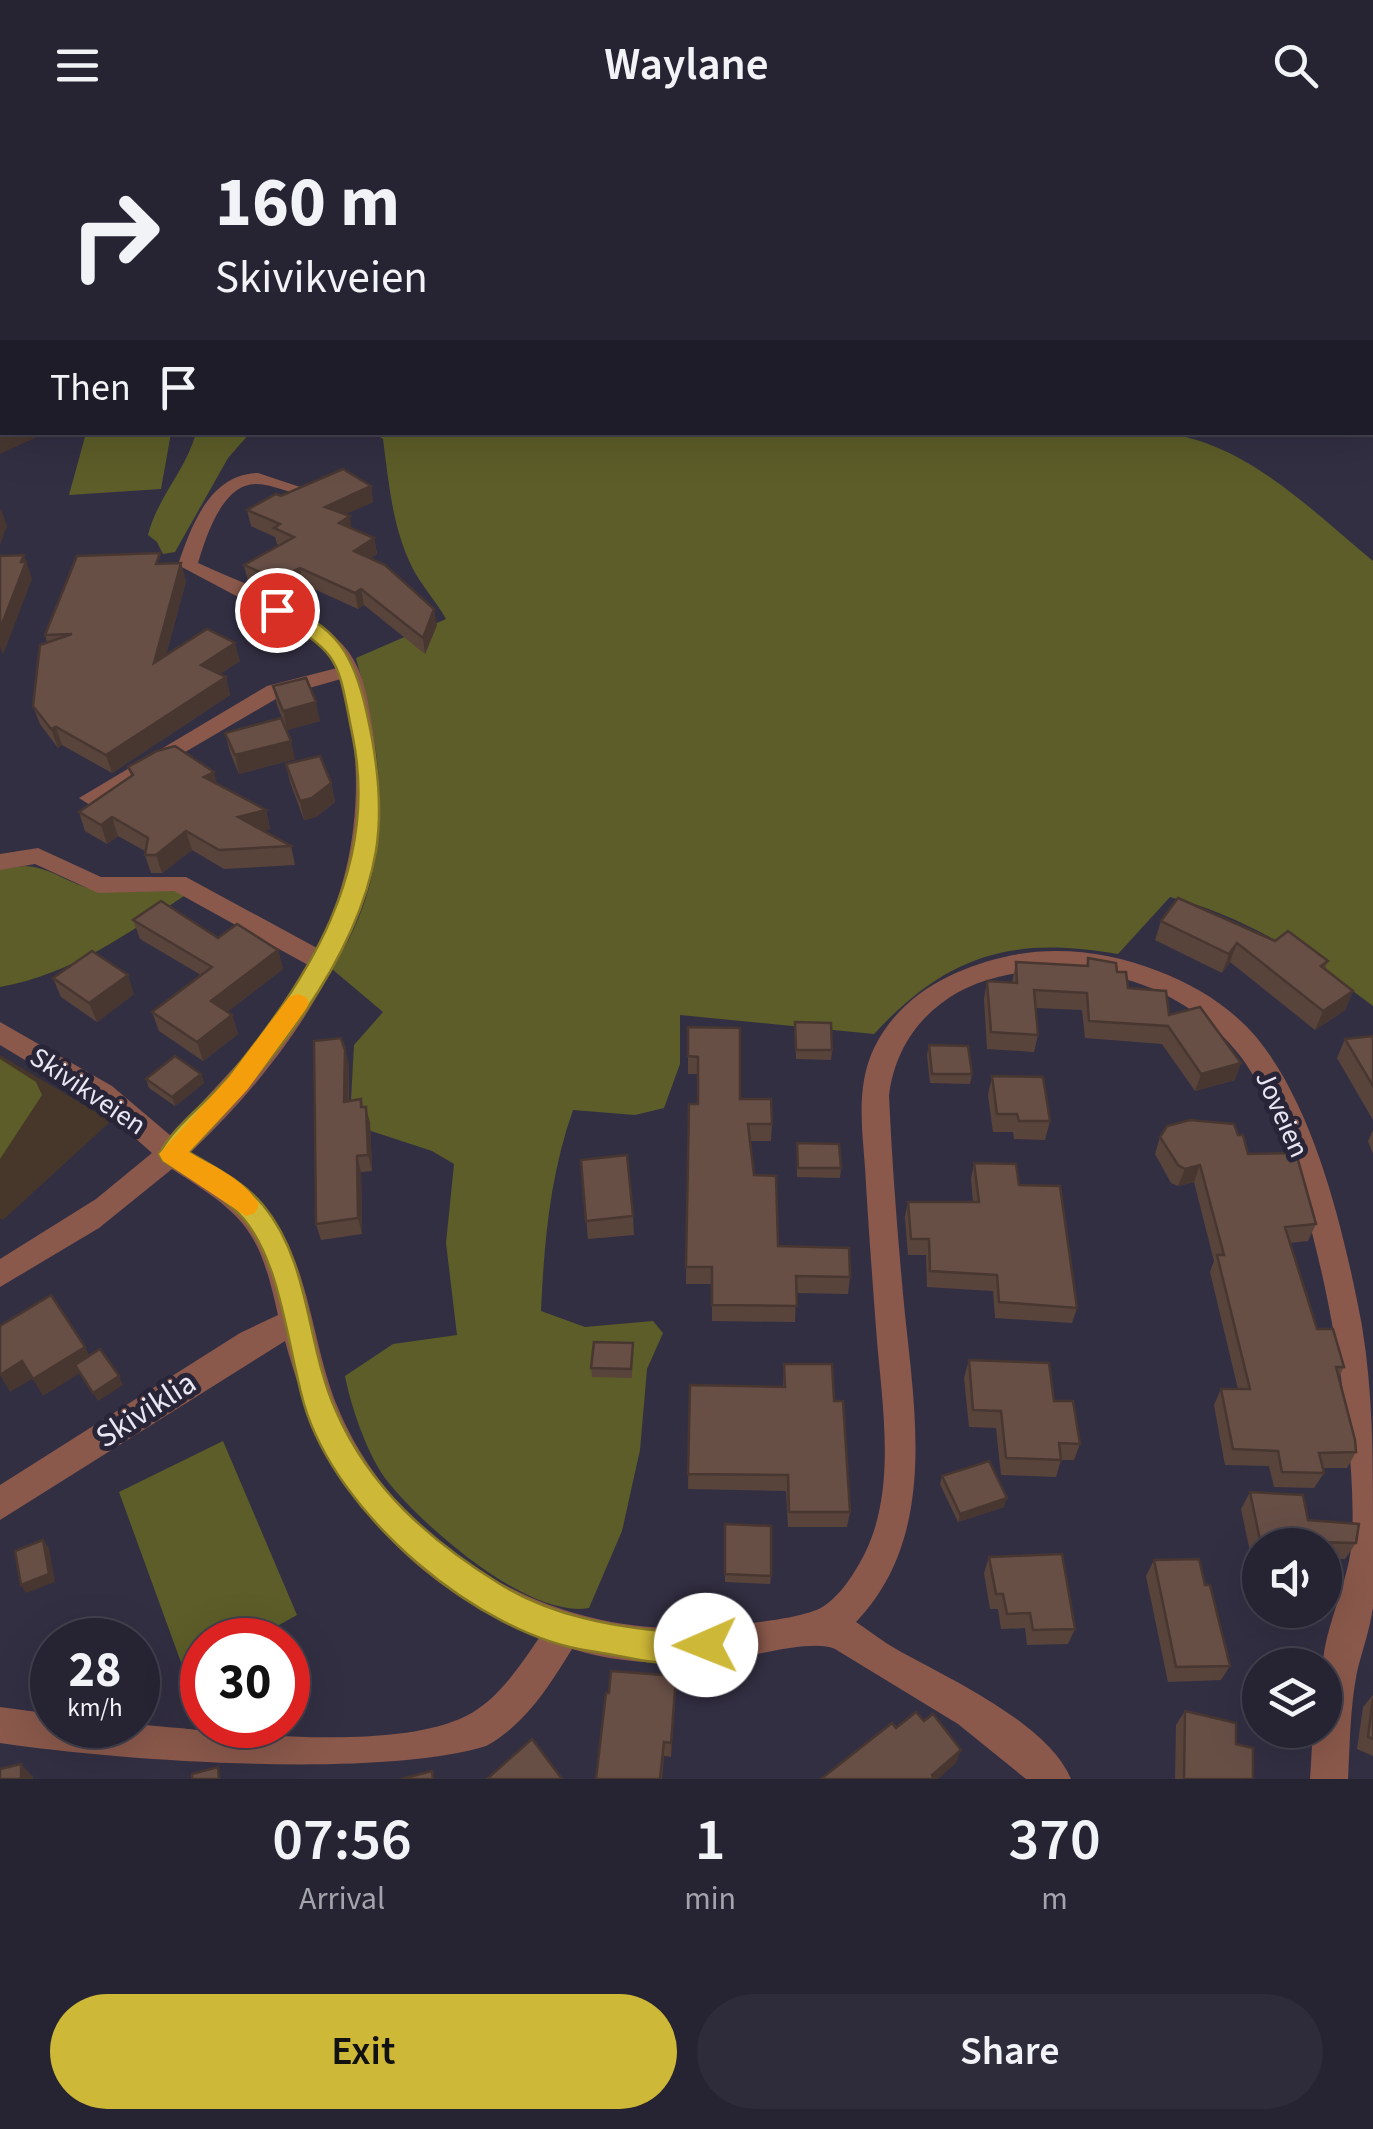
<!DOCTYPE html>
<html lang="en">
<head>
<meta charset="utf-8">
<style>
  body { margin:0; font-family:"Source Sans 3",sans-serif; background:#2e2b3a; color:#f1f3f6; height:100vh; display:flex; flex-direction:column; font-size:38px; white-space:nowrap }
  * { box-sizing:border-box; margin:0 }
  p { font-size:32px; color:#a4a4ac }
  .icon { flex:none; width:55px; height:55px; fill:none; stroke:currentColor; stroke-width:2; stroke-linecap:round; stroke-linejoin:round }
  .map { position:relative; height:1649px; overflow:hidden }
  .side { display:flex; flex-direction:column; background:#262332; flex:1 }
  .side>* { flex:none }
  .banner { position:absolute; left:0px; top:0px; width:1375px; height:305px; box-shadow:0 10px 40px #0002,0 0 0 2px #42404d; background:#262332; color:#f1f3f6; overflow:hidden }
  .buttons { position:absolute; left:1242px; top:1398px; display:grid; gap:20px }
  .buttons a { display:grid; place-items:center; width:100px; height:100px; border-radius:50%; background:#262332; box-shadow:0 10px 40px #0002,0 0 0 2px #42404d; font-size:50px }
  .speed { position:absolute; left:30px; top:1488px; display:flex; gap:20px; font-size:50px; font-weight:700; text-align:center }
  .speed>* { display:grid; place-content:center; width:130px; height:130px; border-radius:50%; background:#262332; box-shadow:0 10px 40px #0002,0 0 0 2px #42404d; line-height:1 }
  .speed small { font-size:25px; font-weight:400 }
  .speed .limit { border:15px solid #d22; background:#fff; color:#111 }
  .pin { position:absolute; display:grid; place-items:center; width:85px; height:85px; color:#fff; margin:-42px; border:5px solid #fff; border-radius:50%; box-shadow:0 2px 10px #0007 }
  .me { position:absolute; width:110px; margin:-55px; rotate:269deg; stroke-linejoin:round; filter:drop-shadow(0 0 8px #0008) }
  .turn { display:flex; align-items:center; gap:35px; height:210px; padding:0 50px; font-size:45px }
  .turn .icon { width:130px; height:130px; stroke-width:2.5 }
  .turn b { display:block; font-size:70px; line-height:85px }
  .then { display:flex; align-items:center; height:95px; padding:0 50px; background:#0003; gap:20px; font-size:38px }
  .eta { display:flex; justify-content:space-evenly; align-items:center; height:170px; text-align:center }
  .eta b { font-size:60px; font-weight:600; line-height:70px }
  .button { display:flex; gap:20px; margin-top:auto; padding:20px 50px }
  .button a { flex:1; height:115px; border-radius:60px; background:#ceb837; color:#111; font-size:40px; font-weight:600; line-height:115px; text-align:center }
  .button a+a { background:#2e2b3a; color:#f1f3f6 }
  header { display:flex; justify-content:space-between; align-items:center; height:130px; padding:0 50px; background:#262332; font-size:45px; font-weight:600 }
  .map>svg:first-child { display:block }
  .education { fill:#46372a }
  .green { fill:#5c5d28 }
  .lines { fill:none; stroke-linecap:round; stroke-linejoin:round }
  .minor { fill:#8a594b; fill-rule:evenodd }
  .wall { fill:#59443c }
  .shaded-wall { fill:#483731 }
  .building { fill:#674f46; stroke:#483731; stroke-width:2.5 }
  .route { fill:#ceb837; stroke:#867824; stroke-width:2.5 }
  .slow { fill:#f59e0b }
  .labels { text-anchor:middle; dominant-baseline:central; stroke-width:10; stroke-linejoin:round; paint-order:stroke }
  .street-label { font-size:28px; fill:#e8e6f3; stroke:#292538 }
  .near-street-label { font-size:32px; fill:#e8e6f3; stroke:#292538 }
</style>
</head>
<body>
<header><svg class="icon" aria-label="menu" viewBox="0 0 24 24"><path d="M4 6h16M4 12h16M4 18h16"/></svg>Waylane<svg class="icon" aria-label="search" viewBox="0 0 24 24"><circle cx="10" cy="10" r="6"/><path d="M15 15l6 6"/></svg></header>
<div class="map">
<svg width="1373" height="1649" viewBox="0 0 1373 1649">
  <rect width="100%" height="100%" fill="#332f43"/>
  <path class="education" d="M0,925L111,991L3,1090L0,1088Z"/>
  <g class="green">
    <path d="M0,0H702L2,2L0,196Z"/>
    <path d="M797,0H1373V229L1372,2H790Z"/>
    <path d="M1044,302C1061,310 1070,304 1088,303C1112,300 1142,299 1166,303C1249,315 1311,380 1373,431V876C1312,829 1245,786 1170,767L1118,824C1012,806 948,824 874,904L680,885V934L664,978L635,985L573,980C550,1045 544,1113 541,1181L585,1197L653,1191L663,1203L647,1239L640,1320L622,1401L589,1478C529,1489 424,1397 388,1352C368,1327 351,1277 345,1246L393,1214L457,1205L446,1113L454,1034L432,1021L371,1001L351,970L354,915L383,882L332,839C397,738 386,638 356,528L446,489C436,471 421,455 412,437C392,396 389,354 383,309L374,303Z"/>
    <path d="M86,303H171L161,359L69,365Z"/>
    <path d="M196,303H250L228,328L175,422L163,424L157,412L148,405C157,368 186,340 196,303Z"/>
    <path d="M25,736C53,737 73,758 100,760C129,763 159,755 187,764C127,804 72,844 0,857V739Z"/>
    <path d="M0,929L36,952L42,965L0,1029Z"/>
    <path d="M223,1311L297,1485L252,1510H202V1537L186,1546L119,1362Z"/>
  </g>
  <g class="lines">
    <path class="minor" d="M258,343L303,358L294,363C282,360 269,354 256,354C222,354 206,407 198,433C246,455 307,475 343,515C364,538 368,571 373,600C398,768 308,910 191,1022C213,1037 238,1049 257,1068C310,1121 310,1212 338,1278C394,1412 537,1499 679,1498C711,1497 800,1492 824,1476C841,1465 856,1441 865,1423C898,1356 881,1269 876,1198C872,1144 868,1091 865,1037C862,997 856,956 874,918C901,863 956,837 1013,825C1062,816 1112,823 1158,841C1195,855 1231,877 1257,908C1316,980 1345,1106 1362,1196C1373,1263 1373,1328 1373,1396C1373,1423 1373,1451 1373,1477C1370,1499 1362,1521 1357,1542C1350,1578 1350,1613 1348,1649H1310L1313,1600H1325C1325,1579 1323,1552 1323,1534C1324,1499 1350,1449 1352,1409C1359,1294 1310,1010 1237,922C1180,852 1084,825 998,847C939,861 896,905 889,966C892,1032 897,1098 903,1164C913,1274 941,1403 856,1492C870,1501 882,1511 896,1519C947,1548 1047,1592 1071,1649H1026L958,1594L835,1519C812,1508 748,1528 719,1531C670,1535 620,1534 572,1519C550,1555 524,1596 486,1616C378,1649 121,1631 0,1613V1577L52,1584V1595C83,1595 115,1593 145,1595C227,1602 392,1623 466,1586C497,1571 520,1536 539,1508C400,1450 324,1355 285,1211L0,1390V1355L240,1203L278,1185C259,1098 245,1086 172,1039L99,1098L0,1157V1129L96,1069L152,1023L93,971L0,915V892L112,956L171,1006L262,907L308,835L174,761L98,763L35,734L0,740V724L38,718L101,747H186L317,818C359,736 367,638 341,549L281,566L98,673L90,675L79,668L267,556L337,538L330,525L302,501L178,435C191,396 210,344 258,343Z"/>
  </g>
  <g class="wall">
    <path d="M371,356L373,372L345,384L352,399L374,408L377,424L370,428L437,495L425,524L364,475L358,479L303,454L279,465L248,451L244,435L279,415L277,414L275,407L251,396L247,380L281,366Z"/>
    <path d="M163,434L186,451L166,525L240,531L220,544L226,547L230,565L112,643L62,615L58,618L40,594L33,576L47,512L45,505Z"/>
    <path d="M273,556L320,591L287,600L277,575Z"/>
    <path d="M225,603L295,629L239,644L230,622Z"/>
    <path d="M286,634L331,653L335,672L316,687L304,690L290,652Z"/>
    <path d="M128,637L217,654L266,680L270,699L263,701L291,716L295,735L224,739L192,720L162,743H151L145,725V721L118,706L107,714L85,701L79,682L131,646Z"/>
    <path d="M133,790L278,820L283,839L227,882L232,885L238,904L203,931L159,901L152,882L201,845L140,809Z"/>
    <path d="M1161,791L1275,811L1328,831L1325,839L1353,861L1345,880L1315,900L1230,832L1222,843L1155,810Z"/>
    <path d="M1088,828L1117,842L1128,858L1169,885L1235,950L1195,961L1162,914L1085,908L1082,880L1036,878L1038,905L1034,922L987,919L984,869L987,851L1012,853L1016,832L1086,836Z"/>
    <path d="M53,848L134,864L97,892L61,867Z"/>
    <path d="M795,892L832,920L831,930L796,929Z"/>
    <path d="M688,897L740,969L772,994L771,1011H750L754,1045L778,1116L850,1147L848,1164L796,1163L795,1192L712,1191V1154H686L689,974H698V944H688Z"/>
    <path d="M1373,906V990L1337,928L1345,909Z"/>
    <path d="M929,915L972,944L970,954L930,953L927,925Z"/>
    <path d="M345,920L349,936V971L361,969L370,993L372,1041L361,1042L362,1104L321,1110L316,1094Z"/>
    <path d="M201,944L204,953L175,976L149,958L146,949Z"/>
    <path d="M992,946L1050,991L1045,1010L1014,1009L1013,1002H993L988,965Z"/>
    <path d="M1373,1000V1024L1368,1011Z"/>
    <path d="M1238,1005L1248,1024L1316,1094L1308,1111L1290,1113L1317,1199L1344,1237L1339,1246L1356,1322L1347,1338H1323L1324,1343L1314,1358L1274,1357L1269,1336L1225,1335L1214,1275L1221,1259H1238L1210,1142L1214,1131L1194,1052L1178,1056L1171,1053L1155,1024L1160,1007Z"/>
    <path d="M797,1013L841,1038L840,1048L797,1047Z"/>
    <path d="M581,1030L633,1086L634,1105L588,1109Z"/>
    <path d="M974,1033L1019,1055L1077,1178L1072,1193L995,1188L993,1161L927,1157L926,1125H908L905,1087L908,1072H973L971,1049Z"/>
    <path d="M633,1213L632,1248L592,1247L591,1238Z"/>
    <path d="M969,1230L1054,1271L1080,1314L1074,1330H1061L1056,1347L1001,1345L996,1298L969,1297L964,1248Z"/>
    <path d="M784,1234L834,1271L850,1382L847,1397H788L786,1361L688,1359L690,1255L783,1257Z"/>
    <path d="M942,1346L1004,1377L958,1392L940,1354Z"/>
    <path d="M1250,1362L1308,1390L1356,1413L1345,1429H1325V1415H1260V1450H1256L1241,1379Z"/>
    <path d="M725,1394L771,1446L770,1454L725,1452Z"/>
    <path d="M989,1427L1075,1499L1068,1514L1027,1515L1025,1498L1001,1499L998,1479H990L984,1443Z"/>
    <path d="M1154,1430L1205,1455L1230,1536L1221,1550L1168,1552L1146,1446Z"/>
    <path d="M676,1546L671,1627L664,1626L662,1649H596L609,1563Z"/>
    <path d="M1373,1565V1626L1357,1619L1363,1577Z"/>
    <path d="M1185,1581L1236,1614L1253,1649H1175L1176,1595Z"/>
  </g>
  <g class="shaded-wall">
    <path d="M6,302H48L0,324V305Z"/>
    <path d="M371,356L373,372L328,392L325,377Z"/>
    <path d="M1,379L7,396L0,415V382Z"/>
    <path d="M350,386L352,402L339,393Z"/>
    <path d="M374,408L377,424L357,437L354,421Z"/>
    <path d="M24,425L32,449L3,525L0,516V499Z"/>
    <path d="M181,433L186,451L159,551L154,533Z"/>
    <path d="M300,438L303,454L279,465L276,449Z"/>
    <path d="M361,459L364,475L358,479L355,463Z"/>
    <path d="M434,479L437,495L425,524L423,508Z"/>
    <path d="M235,513L240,531L206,553L201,535Z"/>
    <path d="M226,547L230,565L112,643L106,625Z"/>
    <path d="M316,572L320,591L287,600L283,581Z"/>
    <path d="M56,597L62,615L58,618L51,599Z"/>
    <path d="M291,611L295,629L239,644L235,625Z"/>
    <path d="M214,642L219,661L204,647Z"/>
    <path d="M331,653L335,672L316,687L304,690L300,671Z"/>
    <path d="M266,680L270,699L243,706L238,687Z"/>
    <path d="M112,687L118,706L107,714L101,695Z"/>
    <path d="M186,701L192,720L162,743L156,725Z"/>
    <path d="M1237,813L1230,832L1222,843L1229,824Z"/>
    <path d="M278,820L283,839L217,890L211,871Z"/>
    <path d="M128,845L134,864L97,892L89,873Z"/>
    <path d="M1353,861L1345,880L1315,900L1323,881Z"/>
    <path d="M232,885L238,904L203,931L197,912Z"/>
    <path d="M345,920L349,936L348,988L344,972Z"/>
    <path d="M1241,933L1235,950L1195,961L1201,944Z"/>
    <path d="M201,944L204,953L175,976L172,967Z"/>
    <path d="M366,977L370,993L372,1041L368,1025Z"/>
    <path d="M357,1026L361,1042L362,1104L358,1088Z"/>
    <path d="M1200,1035L1194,1052L1178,1056L1185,1039Z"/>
    <path d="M85,1217L94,1234L75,1235L80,1243L43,1266L33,1249Z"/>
    <path d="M22,1231L32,1249L10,1262L0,1245Z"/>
    <path d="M119,1246L123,1255L98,1271L93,1263Z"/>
    <path d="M1007,1368L1004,1377L958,1392L960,1384Z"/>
    <path d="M43,1410L49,1418L55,1452L26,1463L21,1455Z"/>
    <path d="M676,1546V1560L671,1627V1613Z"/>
    <path d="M961,1620L956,1633L938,1649H930L932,1645Z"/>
    <path d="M21,1634L33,1647V1649H21Z"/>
  </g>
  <g class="building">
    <path d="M0,190L2,191V302H6L0,305Z"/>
    <path d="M343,339L371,356L325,377L350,386L339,393L374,408L354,421L385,435L434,479L423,508L361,459L355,463L300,438L276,449L244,435L294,407L274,398L280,394L247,380L276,364L281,366Z"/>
    <path d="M160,423L156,434L181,433L154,533L207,499L235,513L201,535L226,547L106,625L56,597L51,599L33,576L40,515L72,504L45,505L77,426Z"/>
    <path d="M24,425L21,432H26L0,499V426Z"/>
    <path d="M306,548L316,572L283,581L273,556Z"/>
    <path d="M281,588L291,611L235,625L225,603Z"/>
    <path d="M175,616L214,642L204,647L266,680L238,687L291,716L219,720L186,701L156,725H145L148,708L112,687L101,695L79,682L133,645L128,637L157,621Z"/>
    <path d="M320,626L331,653L312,668L300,671L286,634Z"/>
    <path d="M1178,768L1275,811L1288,801L1328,831L1321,836L1353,861L1323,881L1237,813L1229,824L1161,791Z"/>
    <path d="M161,771L218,808L237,794L278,820L211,871L232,885L197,912L152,882L212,837L133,790Z"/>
    <path d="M92,821L128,845L89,873L53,848Z"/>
    <path d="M1088,828L1116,833L1117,842H1126L1128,858L1166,861L1169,885L1200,877L1241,933L1201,944L1168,896L1089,891L1087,863L1034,860L1038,905L991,902L987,851L1017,853L1016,832L1088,836Z"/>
    <path d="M795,892L831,893L832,920H796Z"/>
    <path d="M688,897L740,898V969H771L772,994H748L754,1045L776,1046L778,1116L849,1118L850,1147L796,1146L797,1176L712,1175V1137H686L689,974H698V927L688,926Z"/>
    <path d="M1373,906V956L1345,909Z"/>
    <path d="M341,908L345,920L344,972L361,969V977H366L368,1025L357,1026L358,1088L316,1094L314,911Z"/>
    <path d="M929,915L968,916L972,944H932Z"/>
    <path d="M175,926L201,944L172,967L146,949Z"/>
    <path d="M992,946L1043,947L1050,991H1019L1017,984H997Z"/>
    <path d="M1190,990L1234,994L1238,1005H1243L1248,1024L1296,1023L1316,1094L1285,1097L1317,1199H1333L1344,1237H1336L1355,1310L1356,1322L1319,1323L1324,1343L1282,1342L1278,1321L1233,1319L1221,1259H1250L1217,1125H1224L1200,1035L1185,1039L1178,1035L1160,1007L1167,996Z"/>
    <path d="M797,1013L839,1014L841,1038H798Z"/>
    <path d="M627,1025L633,1086L586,1091L581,1030Z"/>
    <path d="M974,1033L1016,1034L1019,1055L1060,1056L1077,1178L999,1172L997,1145L930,1141L929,1109H911L908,1072H979Z"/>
    <path d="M51,1165L85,1217L33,1249L22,1231L0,1245V1196Z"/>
    <path d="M594,1212L633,1213L631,1239L591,1238Z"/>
    <path d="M100,1219L119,1246L93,1263L75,1235Z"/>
    <path d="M969,1230L1049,1233L1054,1271H1073L1080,1314L1059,1313L1061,1330L1006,1328L1001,1281L973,1280Z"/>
    <path d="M784,1234H832L834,1271H843L850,1382H789L788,1345L688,1344L690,1255L785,1257Z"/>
    <path d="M989,1331L1007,1368L960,1384L942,1346Z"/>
    <path d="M1250,1362L1303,1365L1308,1390L1359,1394L1356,1413L1314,1412V1415H1261Z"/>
    <path d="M725,1394L771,1396V1446L725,1444Z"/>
    <path d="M43,1410L49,1444L21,1455L15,1421Z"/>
    <path d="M1062,1424L1075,1499L1033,1500L1030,1483L1007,1484L1003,1464H996L989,1427Z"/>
    <path d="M1199,1429L1205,1455H1210L1230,1536L1176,1537L1154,1430Z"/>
    <path d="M611,1541L676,1546L671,1613L664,1612L660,1649H596L606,1563H609Z"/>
    <path d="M1373,1568V1609L1368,1607Z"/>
    <path d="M1185,1581L1236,1593V1614L1253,1618V1649H1184Z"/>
    <path d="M916,1582L924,1591L933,1584L961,1620L932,1645L934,1649H821L892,1593L896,1598Z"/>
    <path d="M532,1609L562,1649H487Z"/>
    <path d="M21,1634V1649H0V1639Z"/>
    <path d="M218,1637L219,1649H192V1644Z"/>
    <path d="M432,1641L433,1649H401Z"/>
  </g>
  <path class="route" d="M277,475C337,492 355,528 367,584C377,628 383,677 376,721C357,834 265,941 189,1022C214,1037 244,1052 263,1075C311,1133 306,1215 336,1281C369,1357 429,1410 500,1454C552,1486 613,1497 673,1502C689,1503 702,1497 717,1504L722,1515L717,1527C678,1543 631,1527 590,1521C478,1505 336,1384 304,1274C288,1219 281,1132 243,1088C221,1064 190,1048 163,1031L159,1024C175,994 209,971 230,945C309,849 379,737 353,608C337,529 343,524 271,484L268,480Z"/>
  <path class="slow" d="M298,864L306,867L309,873L306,879L247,960L189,1022C213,1036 246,1050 259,1075L255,1083L246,1086L163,1031L159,1024L229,947L289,867Z"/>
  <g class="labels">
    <g class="street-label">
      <text transform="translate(88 961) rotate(34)">Skivikveien</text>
      <text transform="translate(1282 984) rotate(66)">Joveien</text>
    </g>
    <g class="near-street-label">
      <text transform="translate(146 1280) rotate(-33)">Skiviklia</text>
    </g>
  </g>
</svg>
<div class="buttons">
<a><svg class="icon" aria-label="sound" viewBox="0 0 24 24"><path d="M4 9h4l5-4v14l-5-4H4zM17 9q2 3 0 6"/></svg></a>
<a><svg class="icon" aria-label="layers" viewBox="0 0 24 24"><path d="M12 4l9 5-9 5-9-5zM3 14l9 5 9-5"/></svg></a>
</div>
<div class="speed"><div>28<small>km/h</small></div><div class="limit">30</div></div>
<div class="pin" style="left:277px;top:480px;background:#d93025"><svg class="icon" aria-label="arrive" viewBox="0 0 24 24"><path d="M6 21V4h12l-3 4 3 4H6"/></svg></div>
<svg class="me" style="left:706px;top:1515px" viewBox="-20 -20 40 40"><circle r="19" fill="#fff"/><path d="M0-13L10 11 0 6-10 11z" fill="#ceb837"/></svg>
<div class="banner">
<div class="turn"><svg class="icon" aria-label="right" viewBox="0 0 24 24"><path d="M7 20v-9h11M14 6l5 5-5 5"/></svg><div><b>160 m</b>Skivikveien</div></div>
<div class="then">Then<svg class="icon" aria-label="arrive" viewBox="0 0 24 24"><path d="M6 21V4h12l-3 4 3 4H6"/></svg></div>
</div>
</div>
<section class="side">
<div class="eta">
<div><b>07:56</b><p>Arrival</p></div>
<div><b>1</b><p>min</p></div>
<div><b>370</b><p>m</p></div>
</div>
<div class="button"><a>Exit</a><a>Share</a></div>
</section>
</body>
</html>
